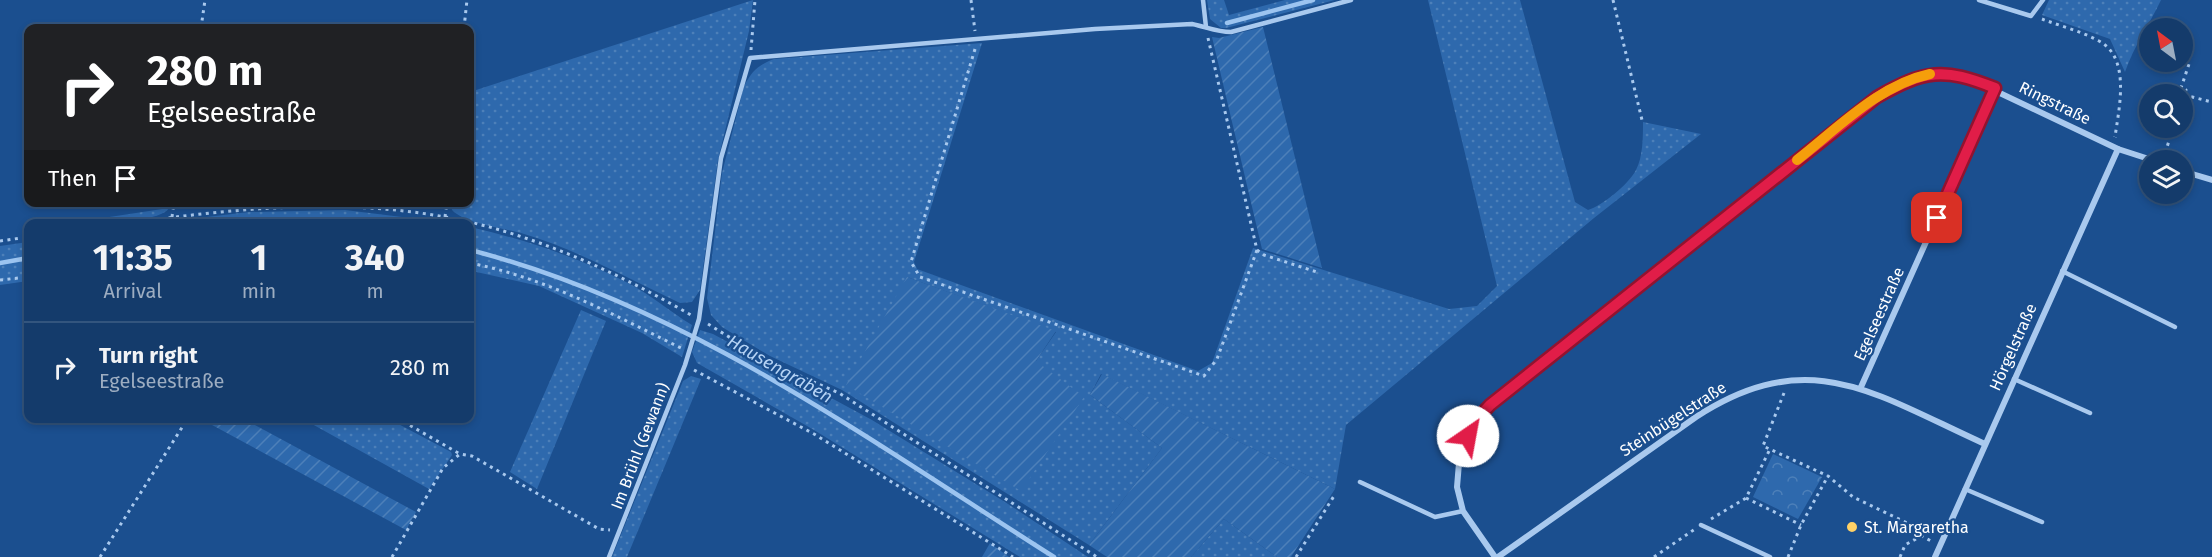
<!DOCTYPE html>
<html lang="en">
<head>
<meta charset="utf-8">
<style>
  body { margin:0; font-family:"Fira Sans",sans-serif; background:#214673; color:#f1f3f6; height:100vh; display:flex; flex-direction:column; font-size:22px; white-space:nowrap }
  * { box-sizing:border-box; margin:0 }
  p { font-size:20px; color:#9dadc1 }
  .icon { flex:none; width:33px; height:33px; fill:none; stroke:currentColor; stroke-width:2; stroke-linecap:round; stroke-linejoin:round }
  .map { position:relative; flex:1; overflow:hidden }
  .panel { position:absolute; left:24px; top:219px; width:450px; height:204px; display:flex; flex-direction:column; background:#143b6b; border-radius:12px; box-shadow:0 3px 9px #0003,0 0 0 2px #33557e }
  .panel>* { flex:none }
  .top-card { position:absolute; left:24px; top:24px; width:450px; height:183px; border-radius:12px; box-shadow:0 3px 9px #0003,0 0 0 2px #33557e; background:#202124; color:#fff; overflow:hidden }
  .needle { width:39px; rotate:328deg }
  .fabs { position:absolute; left:2139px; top:18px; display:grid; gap:12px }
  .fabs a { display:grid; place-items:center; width:54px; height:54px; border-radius:50%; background:#143b6b; box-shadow:0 3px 9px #0003,0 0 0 2px #33557e; font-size:30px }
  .pin { position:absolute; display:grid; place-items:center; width:51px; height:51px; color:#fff; margin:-26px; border-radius:12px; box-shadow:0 3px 9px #0006 }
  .me { position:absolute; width:66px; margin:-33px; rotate:33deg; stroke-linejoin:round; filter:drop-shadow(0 0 4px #0008) }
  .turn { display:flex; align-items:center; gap:21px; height:126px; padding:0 24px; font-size:27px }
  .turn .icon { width:78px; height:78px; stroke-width:2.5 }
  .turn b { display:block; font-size:42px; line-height:51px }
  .then { display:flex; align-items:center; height:57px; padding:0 24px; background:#0003; gap:12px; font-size:22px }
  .eta { display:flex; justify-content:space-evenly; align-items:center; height:102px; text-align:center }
  .eta b { font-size:36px; font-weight:700; line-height:42px }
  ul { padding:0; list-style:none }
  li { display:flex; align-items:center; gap:18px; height:90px; padding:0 24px; border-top:2px solid #33557e }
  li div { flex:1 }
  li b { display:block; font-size:22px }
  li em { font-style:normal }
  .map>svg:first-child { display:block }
  .grass { fill:url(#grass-dots); fill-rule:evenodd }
  .forest { fill:url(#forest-crowns) }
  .garden { fill:url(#garden-furrows) }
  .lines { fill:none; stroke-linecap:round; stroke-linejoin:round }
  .stream { stroke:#9cc4f0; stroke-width:4.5 }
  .path { stroke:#a9c9ee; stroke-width:3; stroke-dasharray:3 4.5; stroke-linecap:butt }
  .lane { stroke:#a9c9ee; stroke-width:4.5 }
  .street { stroke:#a9c9ee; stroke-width:6 }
  .route-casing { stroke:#92132f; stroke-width:15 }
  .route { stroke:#e11d48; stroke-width:10 }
  .slow { stroke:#f59e0b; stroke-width:10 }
  .poi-dot { fill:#ffd166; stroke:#1b4f8f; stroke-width:2 }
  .labels { text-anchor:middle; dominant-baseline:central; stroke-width:4.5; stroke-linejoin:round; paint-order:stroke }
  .street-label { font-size:16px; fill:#fff; stroke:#1b4f8f }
  .poi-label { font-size:16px; fill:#fff; stroke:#1b4f8f; text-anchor:start }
  .water-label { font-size:18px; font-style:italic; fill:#b5d3f5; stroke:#1b4f8f }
</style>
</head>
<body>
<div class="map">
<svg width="2212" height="557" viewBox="0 0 2212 557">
  <defs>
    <pattern id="grass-dots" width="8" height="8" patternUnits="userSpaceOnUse" patternTransform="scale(1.5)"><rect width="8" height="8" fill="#2e69ad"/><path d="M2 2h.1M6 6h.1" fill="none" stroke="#4d80b9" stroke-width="1.8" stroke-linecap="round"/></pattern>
    <pattern id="forest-crowns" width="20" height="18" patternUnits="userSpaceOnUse" patternTransform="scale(1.5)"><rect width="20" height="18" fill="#2e69ad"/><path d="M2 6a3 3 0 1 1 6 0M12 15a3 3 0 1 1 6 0" fill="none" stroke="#4d80b9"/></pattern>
    <pattern id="garden-furrows" width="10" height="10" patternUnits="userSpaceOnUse" patternTransform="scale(1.5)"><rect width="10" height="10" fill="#2e69ad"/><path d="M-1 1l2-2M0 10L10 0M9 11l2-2" fill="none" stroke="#4d80b9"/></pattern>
  </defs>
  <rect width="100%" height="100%" fill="#1b4f8f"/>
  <g class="grass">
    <path d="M753,0L749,31L718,160L700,290L692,302L680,303C627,278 578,250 521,233C502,228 464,223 452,210L451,203L470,202V92Z"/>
    <path d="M1207,0H1224L1229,15L1285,0H1335L1226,28H1221L1210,19Z"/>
    <path d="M1428,0H1520L1575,202L1588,210C1602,206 1629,184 1636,170C1643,157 1643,137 1643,122L1701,134L1594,218L1346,425L1335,489L1101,374L1090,395L1162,448L1089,545L842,390L770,356L722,327L711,315L707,298L722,173L744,86C752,71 758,65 774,59L982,43L914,262L917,269L1198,371L1212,363L1253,248L1449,309L1477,306L1497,286ZM907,277L1056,332L1036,361Z"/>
    <path d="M2049,0H2161C2149,25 2134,46 2125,72L2110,39L2042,15Z"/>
    <path d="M169,208C161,223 89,224 70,223Z"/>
    <path d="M345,210L451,223H156L249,212Z"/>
    <path d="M470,227C523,239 577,257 626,282C650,294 669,311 692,325L682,357L642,333L539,286L472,271L470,277Z"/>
    <path d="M28,242V281L0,285V246Z"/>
    <path d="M581,310L606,321L537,489L510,472Z"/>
    <path d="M700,330L713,334L872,420L1005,502L1088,557H1020L814,430L697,363L692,352Z"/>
    <path d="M691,376L701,379L627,557H612L683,381Z"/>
    <path d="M303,419H389L451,452L452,455L429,489Z"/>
    <path d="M1224,519L1277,557H1191Z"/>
  </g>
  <path class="forest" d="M1773,454L1822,477L1798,519L1753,497Z"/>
  <g class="garden">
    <path d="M1263,27L1322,268L1262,249L1212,37L1219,38Z"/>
    <path d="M907,277L1056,331L1036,361L1084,397L1021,491L846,385Z"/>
    <path d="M1102,374L1335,489L1291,557H1277L1224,519L1191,557H1107L1089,545L1162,448L1090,395Z"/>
    <path d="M201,419H244L416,512L406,530Z"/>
    <path d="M990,543L1009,557H982Z"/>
  </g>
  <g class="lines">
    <g class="stream">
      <path d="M1227,23L1313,0"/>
      <path d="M470,250C685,305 869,440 1054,557"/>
      <path d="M0,263L28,258"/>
    </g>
    <g class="path">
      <path d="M971,0L975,31"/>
      <path d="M1613,0L1642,120"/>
      <path d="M2042,19C2060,26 2081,31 2099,41C2131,58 2119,108 2115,137"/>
      <path d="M201,28L205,0"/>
      <path d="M464,28L467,0"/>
      <path d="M1208,38L1257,250L1264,255L1320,273"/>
      <path d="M975,49L911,262L920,277L1204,376L1217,359L1257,250"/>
      <path d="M751,50L755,0"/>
      <path d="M2182,62L2189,64L2181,88L2186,90L2182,100"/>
      <path d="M2184,95L2212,102"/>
      <path d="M2182,127L2186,128"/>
      <path d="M2163,160L2173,128"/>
      <path d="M172,217L174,202"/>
      <path d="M445,217L447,202"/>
      <path d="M124,224C248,206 378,194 500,230C568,250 630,280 691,315"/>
      <path d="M0,241L28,237"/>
      <path d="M470,263C546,278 612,314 681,348"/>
      <path d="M0,280L28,277"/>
      <path d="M708,324L773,364L839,393L1097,557"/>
      <path d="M694,370L814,434L1013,557"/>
      <path d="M1784,393L1763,446L1828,476L1853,497L1907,523L1918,534L1931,541"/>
      <path d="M397,418L460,454"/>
      <path d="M1746,498L1801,525"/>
      <path d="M1711,519L1746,498L1770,449"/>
      <path d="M100,557L188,418"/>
      <path d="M392,557L443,468L460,454L472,456L599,529L610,530"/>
      <path d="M1296,557L1334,496"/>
      <path d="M1654,557L1695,529"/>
      <path d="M1788,557L1801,525L1828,476"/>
      <path d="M1900,557L1905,545L1921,536"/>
    </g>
    <g class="lane">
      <path d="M1203,0L1206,27"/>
      <path d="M1979,0L2031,16L2043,0"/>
      <path d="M2062,271L2175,327"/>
      <path d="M2014,379L2090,413"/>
      <path d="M1360,482L1435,517L1463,511"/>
      <path d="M1965,489L2042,522"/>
      <path d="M1701,525L1770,557"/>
      <path d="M609,557L685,365L699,319L721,158L750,58L1095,29L1192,24C1207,27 1216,32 1231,32L1351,0"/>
    </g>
    <g class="street">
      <path d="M2182,171L2212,180"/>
      <path d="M1861,387L1995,88"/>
      <path d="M1495,557L1463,511L1457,487L1459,463L1476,420L1490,405L1584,328L1877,97L1909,79L1935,74L1966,77L2118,149L2152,160"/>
      <path d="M1498,557L1696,417C1810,343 1876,395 1985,444"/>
      <path d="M1935,557L2118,149"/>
    </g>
  </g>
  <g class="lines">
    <defs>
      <path id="route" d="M1468,436L1476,420L1490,405L1877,97C1925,70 1943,67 1995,88L1937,218"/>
    </defs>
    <use href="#route" class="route-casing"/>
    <use href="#route" class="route"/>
    <path class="slow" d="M1797,160C1838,128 1879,85 1930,74"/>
  </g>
  <circle class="poi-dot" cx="1852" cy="527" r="6"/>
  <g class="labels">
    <g class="street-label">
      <text transform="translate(2055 103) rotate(26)">Ringstraße</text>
      <text transform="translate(1879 314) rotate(-66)">Egelseestraße</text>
      <text transform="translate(2013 347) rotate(-66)">Hörgelstraße</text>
      <text transform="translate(1673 419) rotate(-33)">Steinbügelstraße</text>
      <text transform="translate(640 446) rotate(-69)">Im Brühl (Gewann)</text>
    </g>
    <g class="poi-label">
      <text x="1864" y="527">St. Margaretha</text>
    </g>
    <g class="water-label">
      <text transform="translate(780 369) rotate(30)">Hausengraben</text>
    </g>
  </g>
</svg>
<div class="fabs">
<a><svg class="needle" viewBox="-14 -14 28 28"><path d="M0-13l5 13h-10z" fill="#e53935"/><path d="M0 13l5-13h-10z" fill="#9dadc1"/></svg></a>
<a><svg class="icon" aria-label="search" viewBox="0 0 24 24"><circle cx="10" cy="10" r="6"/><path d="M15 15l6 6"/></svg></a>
<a><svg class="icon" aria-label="layers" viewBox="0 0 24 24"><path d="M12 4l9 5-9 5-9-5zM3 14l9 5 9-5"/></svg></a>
</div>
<div class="pin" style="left:1937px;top:218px;background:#d93025"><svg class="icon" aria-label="arrive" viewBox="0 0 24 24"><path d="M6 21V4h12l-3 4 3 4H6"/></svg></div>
<svg class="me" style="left:1468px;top:436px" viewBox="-20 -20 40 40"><circle r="19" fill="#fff"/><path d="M0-13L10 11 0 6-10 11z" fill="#e11d48"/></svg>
<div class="top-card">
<div class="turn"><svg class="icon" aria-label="right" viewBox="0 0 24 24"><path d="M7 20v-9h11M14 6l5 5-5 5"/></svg><div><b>280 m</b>Egelseestraße</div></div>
<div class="then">Then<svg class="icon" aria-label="arrive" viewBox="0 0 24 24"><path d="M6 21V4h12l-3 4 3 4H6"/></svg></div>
</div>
<section class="panel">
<div class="eta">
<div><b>11:35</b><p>Arrival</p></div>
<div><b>1</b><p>min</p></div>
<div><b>340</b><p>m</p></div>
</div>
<ul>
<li><svg class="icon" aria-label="right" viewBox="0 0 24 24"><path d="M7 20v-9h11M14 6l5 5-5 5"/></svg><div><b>Turn right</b><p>Egelseestraße</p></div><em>280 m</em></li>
</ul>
</section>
</div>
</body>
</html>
